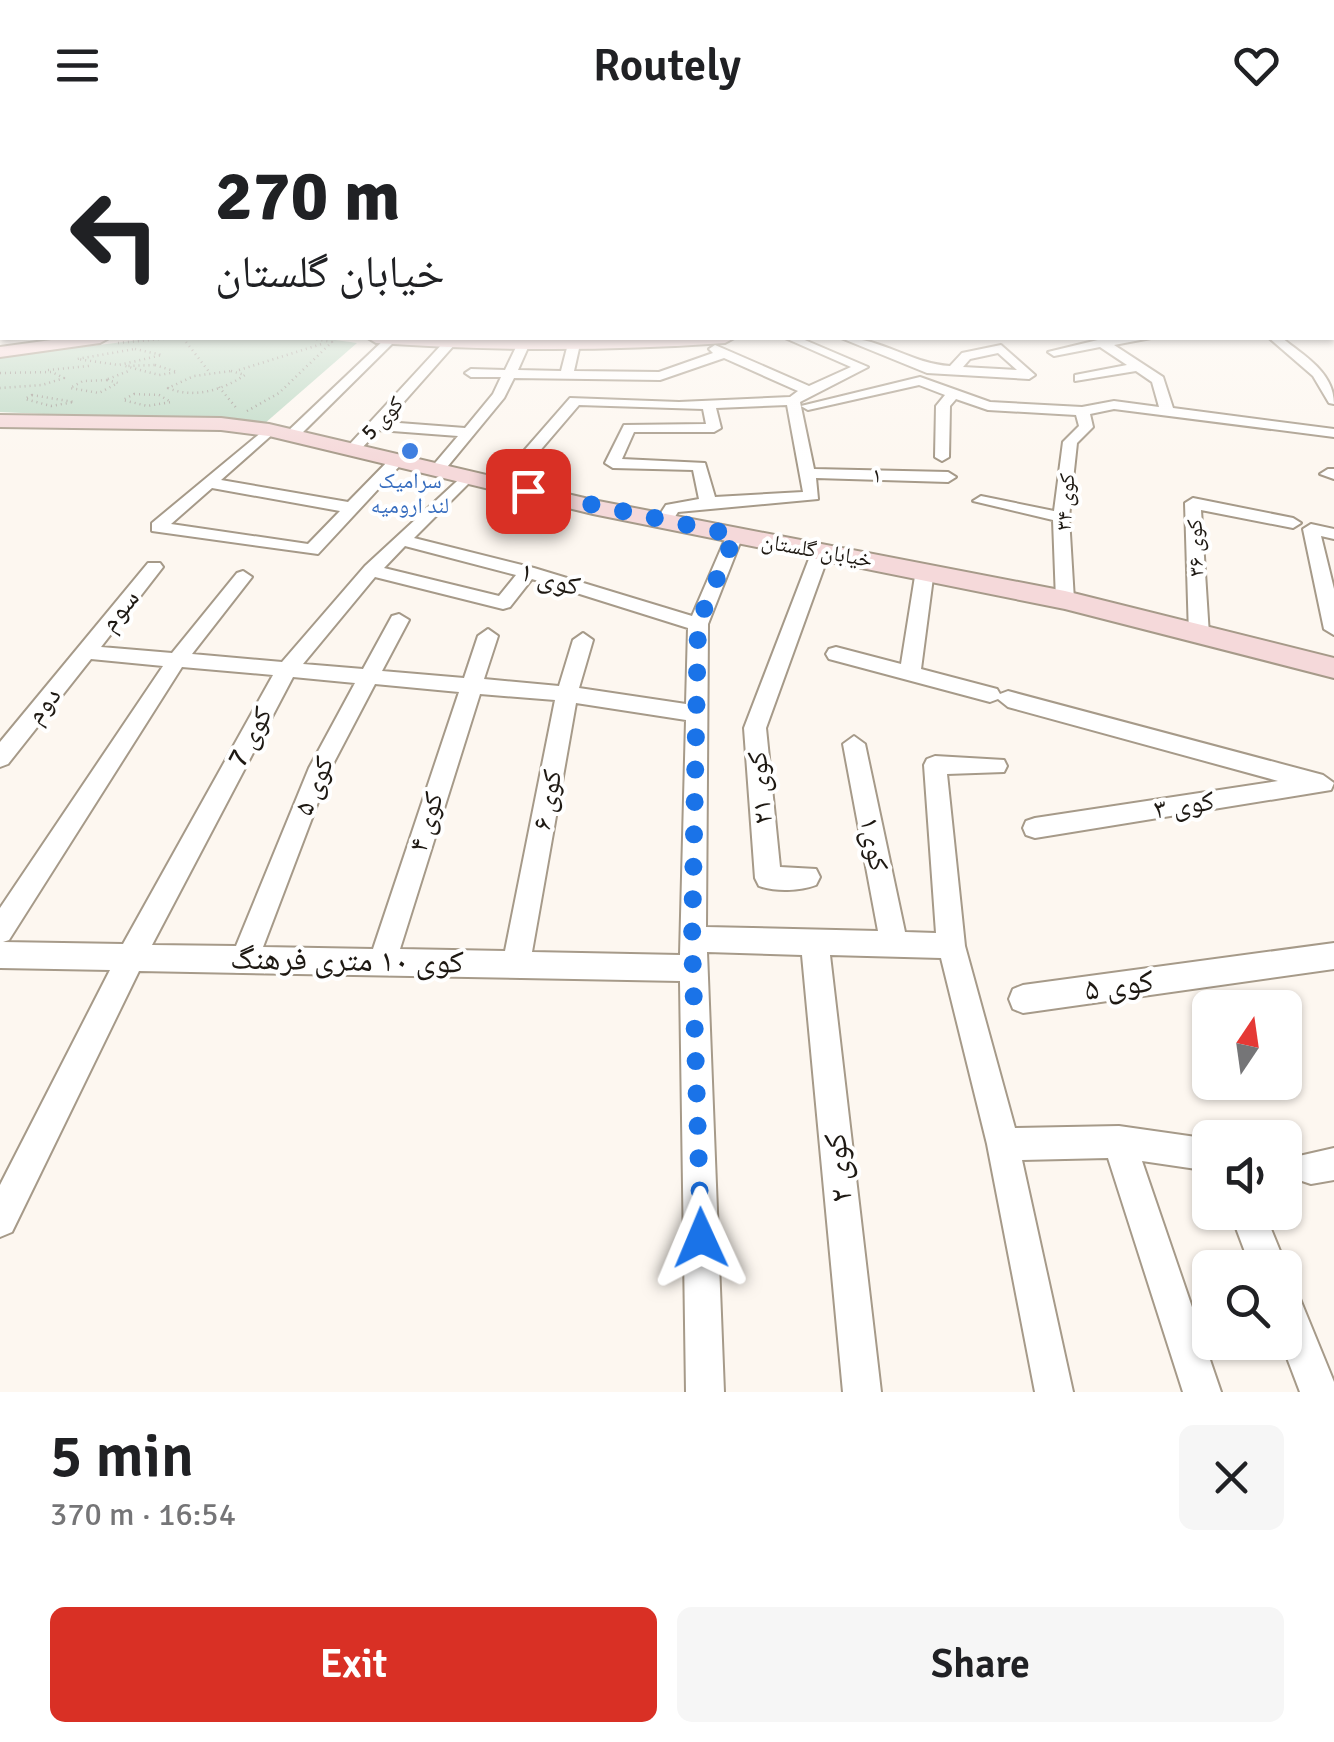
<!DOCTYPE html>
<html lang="en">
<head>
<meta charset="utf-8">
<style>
  body { margin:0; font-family:Signika,"Noto Naskh Arabic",sans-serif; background:#f6f6f6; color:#202124; height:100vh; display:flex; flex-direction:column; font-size:38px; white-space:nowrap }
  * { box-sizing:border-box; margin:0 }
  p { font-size:32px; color:#757577 }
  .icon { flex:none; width:55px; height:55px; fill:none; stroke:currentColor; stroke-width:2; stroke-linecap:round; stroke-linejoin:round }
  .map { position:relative; height:1262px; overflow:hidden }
  .drawer { display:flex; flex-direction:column; background:#fff; flex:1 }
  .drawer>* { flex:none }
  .banner { position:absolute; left:0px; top:0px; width:1335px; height:210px; box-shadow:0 2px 8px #0004; background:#fff; color:#202124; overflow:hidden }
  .needle { width:65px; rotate:13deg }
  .fabs { position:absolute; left:1192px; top:860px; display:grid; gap:20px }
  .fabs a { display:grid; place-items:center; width:110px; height:110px; border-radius:15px; background:#fff; box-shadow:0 2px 8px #0004; font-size:50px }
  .pin { position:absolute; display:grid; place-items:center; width:85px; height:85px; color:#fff; margin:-42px; border-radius:20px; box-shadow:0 5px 15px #0006 }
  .me { position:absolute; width:110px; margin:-55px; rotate:359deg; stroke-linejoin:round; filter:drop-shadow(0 0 8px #0008) }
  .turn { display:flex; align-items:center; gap:35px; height:210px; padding:0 50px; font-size:45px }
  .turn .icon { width:130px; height:130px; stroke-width:2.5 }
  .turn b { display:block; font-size:70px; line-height:85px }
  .round { display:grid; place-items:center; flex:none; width:105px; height:105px; border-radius:15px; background:#f6f6f6 }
  .summary { display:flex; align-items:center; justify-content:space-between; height:170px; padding:0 50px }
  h1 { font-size:60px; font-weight:600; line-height:75px }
  .action { display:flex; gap:20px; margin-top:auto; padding:20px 50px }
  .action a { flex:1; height:115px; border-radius:15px; background:#d93025; color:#fff; font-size:40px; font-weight:600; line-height:115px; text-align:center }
  .action a+a { background:#f6f6f6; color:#202124 }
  header { display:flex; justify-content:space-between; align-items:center; height:130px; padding:0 50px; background:#fff; font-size:45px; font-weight:600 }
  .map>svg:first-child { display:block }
  .green { fill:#bfdac6 }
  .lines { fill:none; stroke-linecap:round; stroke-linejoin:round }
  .street-casing { stroke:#a69a89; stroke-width:4 }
  .secondary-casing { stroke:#a69a89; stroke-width:4 }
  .path { stroke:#9e9892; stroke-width:2.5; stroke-dasharray:1 4; stroke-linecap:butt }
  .street { fill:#fff; fill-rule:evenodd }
  .secondary { fill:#f5d9da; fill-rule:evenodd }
  .route { stroke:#1a73e8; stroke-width:18; stroke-dasharray:0 32.4 }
  .shop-dot { fill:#3f7fe0; stroke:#fff; stroke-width:4 }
  .labels { text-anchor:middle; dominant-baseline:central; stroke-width:8; stroke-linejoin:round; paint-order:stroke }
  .far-street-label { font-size:22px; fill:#1e1913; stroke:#fff }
  .far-shop-label { font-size:22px; fill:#366cbe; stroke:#fff }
  .street-label { font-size:28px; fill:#1e1913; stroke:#fff }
  .near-street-label { font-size:32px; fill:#1e1913; stroke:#fff }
</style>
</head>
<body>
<header><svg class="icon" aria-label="menu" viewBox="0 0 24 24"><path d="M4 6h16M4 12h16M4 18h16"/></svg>Routely<svg class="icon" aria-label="heart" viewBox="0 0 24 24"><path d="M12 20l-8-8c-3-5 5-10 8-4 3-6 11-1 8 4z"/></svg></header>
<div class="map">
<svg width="1334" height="1262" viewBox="0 0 1334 1262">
  <rect width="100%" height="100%" fill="#fdf7f0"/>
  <path class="green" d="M156,208H321L357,213L264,294L0,282V227Z"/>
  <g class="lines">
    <defs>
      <g id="street">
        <path d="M386,208L397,209L297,308H287V302Z"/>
        <path d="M443,208H455L456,213L386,292L465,298L493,264L501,247H471L465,243L471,239L505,240L518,213L516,208H528L530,213L518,240L561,241L568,214L574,210L580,214L574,241L659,242L713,223L709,219L715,215L809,256L851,237L785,208H800L868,237L800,272L814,339L948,342L956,347L948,352L816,348L818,369L678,382L669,396L663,397L655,392L666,375L699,369L693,340L613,338L605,333L624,295L706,294L703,279L579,275L508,358L494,355L570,268L679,272L790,267L798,261L724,228L660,250L514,248L504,268L443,342L430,339L458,306L379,300L359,321H349V315L444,212ZM787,275L803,362L715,367L705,333L622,329L634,302H714L721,298L716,278Z"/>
        <path d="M841,208C878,206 912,234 950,236L962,223L1001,215L1035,245L1029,249L927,243ZM998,223L1017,240L963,237L970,229Z"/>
        <path d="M1151,208L1114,215L1163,247L1173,278L1334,299V307L1114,279L1090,284L1093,297L1077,313L1069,387L1074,470L1065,476L1056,470L1053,390L973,371L981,366L1054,381L1063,312L1079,296L1076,285L988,280L956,269L950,276L949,327L942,331L935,327L936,276L945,265L919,255L808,280L801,276L920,247L990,272L1082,277L1114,271L1159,277L1152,252L1136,241L1075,251V245L1127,235L1100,217L1054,226L1048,222L1102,209Z"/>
        <path d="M1269,208H1282C1304,226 1334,242 1334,274L1329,273L1313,246Z"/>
        <path d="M269,296L276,300L274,303L221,350L348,372L393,326L406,329L318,424L152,401V393ZM212,358L340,381L308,414L171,394Z"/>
        <path d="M1328,339H1334V349L1320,344Z"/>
        <path d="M468,341L476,346L414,408L534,438L692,486L727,405L735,400L743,405L708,494L706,797L878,801L843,614L854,606L865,614L905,802L936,803L924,635L927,629L935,626L1004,630L1007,636L1004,642L947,644L965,816L1015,998L1119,996L1210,1009V1041L1142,1031L1221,1262H1183L1108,1028L1022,1030L1073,1262H1035L987,1014L941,828L830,825L881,1262H843L802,825L707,822L724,1262H686L680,851L139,841L12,1102L0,1107V1055L110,840L0,838V778L163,536L91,529L8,634L0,637V612L148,433H160L163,437L101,517L172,523L237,443L243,441L252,447L192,524L282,532L365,436ZM405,416L516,445L499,466L384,438ZM375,447L503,479L510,477L532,449L688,498L686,574L579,558L593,510L583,503L573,510L559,556L484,549L498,506L488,499L478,506L464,548L382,541L409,490L399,484L392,486L363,539L303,534ZM182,537L273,545L123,814L3,812L9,810ZM293,547L355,553L309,638L236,816L152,815ZM375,554L459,562L373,819L263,817L331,638ZM480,564L555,570L505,821L400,819ZM576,573L686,590L680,825L532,822Z"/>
        <path d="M1193,368L1293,388L1301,393L1293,398L1201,380L1209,505L1199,511L1189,505L1185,373Z"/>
        <path d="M1311,394L1334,399V409L1321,406L1334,459V505L1324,499L1303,399Z"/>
        <path d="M821,416L830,421L766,598L780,737L816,739L820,747L816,755C800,761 775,762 759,756L755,748L744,598L812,421Z"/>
        <path d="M925,435L934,440L921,539L997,559L1000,564L1008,561L1323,645L1334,653L1331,660L1035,708L1026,705L1023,698L1026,691L1035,688L1278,651L1008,577L998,569L990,572L829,529L826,524L829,519L836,517L901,534L916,440Z"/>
        <path d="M1334,813V839L1023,883L1013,879L1009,869L1013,859L1023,855Z"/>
        <path d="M1334,1018V1050L1311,1054L1299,1050L1295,1038L1299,1026Z"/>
        <path d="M1230,1082H1264L1287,1138L1285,1142V1138H1251Z"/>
        <path d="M1285,1159L1298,1164L1334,1252V1262H1300L1281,1212H1285Z"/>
      </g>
      <g id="secondary">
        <path d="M66,208H109L100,213L0,227V217Z"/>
        <path d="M368,208H734L725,213C609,221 492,221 376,213Z"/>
        <path d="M0,285L221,288L269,294L593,370L1065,461L1334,528V548L1065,479L593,384L269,306L221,300L0,297Z"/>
      </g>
    </defs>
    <use href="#street" class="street-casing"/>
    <use href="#secondary" class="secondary-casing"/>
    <g class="path">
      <path d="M183,208L210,243"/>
      <path d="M118,213L173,208"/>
      <path d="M135,219L162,225L119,235L77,229Z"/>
      <path d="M155,235L177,242L159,245L125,236Z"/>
      <path d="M48,240L89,236"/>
      <path d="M239,240L325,213"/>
      <path d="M231,241L245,245C223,260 193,269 168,258L194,246Z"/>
      <path d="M0,243L52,242L64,248L42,255L0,258"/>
      <path d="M108,249L131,240"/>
      <path d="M107,250L118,253L99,263L70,258L83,251Z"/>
      <path d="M219,257L238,280"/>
      <path d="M134,264L159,265L171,272L147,276L123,270Z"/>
      <path d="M32,265L74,272L51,276L25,269Z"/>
      <path d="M247,281L279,263L332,212L309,208"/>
    </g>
    <use href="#street" class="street"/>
    <use href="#secondary" class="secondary"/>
  </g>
  <linearGradient id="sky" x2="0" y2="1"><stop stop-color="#80b7dc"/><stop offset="0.47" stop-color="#fefbf8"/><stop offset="1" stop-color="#fefbf8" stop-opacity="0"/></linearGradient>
  <rect width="1334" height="331" fill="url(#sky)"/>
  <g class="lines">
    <path class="route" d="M528,361L735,405L698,494L692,810L701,1108"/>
  </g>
  <circle class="shop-dot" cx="410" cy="321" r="10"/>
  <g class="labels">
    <g class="far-street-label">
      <text transform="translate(382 288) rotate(-47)">کوی 5</text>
      <text transform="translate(877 345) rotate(2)">۱</text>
      <text transform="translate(1065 372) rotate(-86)">کوی ۳۴</text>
      <text transform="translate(1195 418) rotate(-92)">کوی ۳۶</text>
      <text transform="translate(817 420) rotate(10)">خیابان گلستان</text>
    </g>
    <g class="far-shop-label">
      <text x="410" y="350">سرامیک<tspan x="410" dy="25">لند ارومیه</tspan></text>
    </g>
    <g class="street-label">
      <text transform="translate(550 449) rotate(16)">کوی ۱</text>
      <text transform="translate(119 480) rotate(-51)">سوم</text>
      <text transform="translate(43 575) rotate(-51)">دوم</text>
      <text transform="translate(250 607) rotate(-62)">کوی 7</text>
      <text transform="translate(314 656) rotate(-67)">کوی ۵</text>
      <text transform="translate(760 658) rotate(-95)">کوی ۲۱</text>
      <text transform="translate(547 670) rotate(-79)">کوی ۶</text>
      <text transform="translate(1184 675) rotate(-9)">کوی ۳</text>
      <text transform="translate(426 692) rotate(-73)">کوی ۴</text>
      <text transform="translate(874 714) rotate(79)">کوی۱</text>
    </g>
    <g class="near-street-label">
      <text transform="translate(347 830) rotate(1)">کوی ۱۰ متری فرهنگ</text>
      <text transform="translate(1119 855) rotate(-8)">کوی ۵</text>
      <text transform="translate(838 1038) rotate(-96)">کوی ۲</text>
    </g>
  </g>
</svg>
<div class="fabs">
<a><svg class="needle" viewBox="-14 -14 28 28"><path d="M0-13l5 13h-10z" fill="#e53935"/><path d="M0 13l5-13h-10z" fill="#757577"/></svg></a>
<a><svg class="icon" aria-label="sound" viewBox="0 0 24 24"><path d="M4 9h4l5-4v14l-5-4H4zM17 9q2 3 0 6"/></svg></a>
<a><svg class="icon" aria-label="search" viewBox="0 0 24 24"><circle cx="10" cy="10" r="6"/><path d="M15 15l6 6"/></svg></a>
</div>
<div class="pin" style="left:528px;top:361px;background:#d93025"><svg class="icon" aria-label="arrive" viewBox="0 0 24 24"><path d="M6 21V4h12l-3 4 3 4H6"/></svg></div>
<svg class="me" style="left:701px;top:1108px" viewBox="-20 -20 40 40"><path d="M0-17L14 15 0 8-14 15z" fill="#1a73e8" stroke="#fff" stroke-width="4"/></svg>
<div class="banner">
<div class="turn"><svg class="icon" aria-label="left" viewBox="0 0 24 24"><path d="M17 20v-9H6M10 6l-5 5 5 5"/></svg><div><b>270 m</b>خیابان گلستان</div></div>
</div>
</div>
<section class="drawer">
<div class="summary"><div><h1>5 min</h1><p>370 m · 16:54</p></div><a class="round"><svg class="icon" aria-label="close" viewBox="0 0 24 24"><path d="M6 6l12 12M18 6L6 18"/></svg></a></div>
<div class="action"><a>Exit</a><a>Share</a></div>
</section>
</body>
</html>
